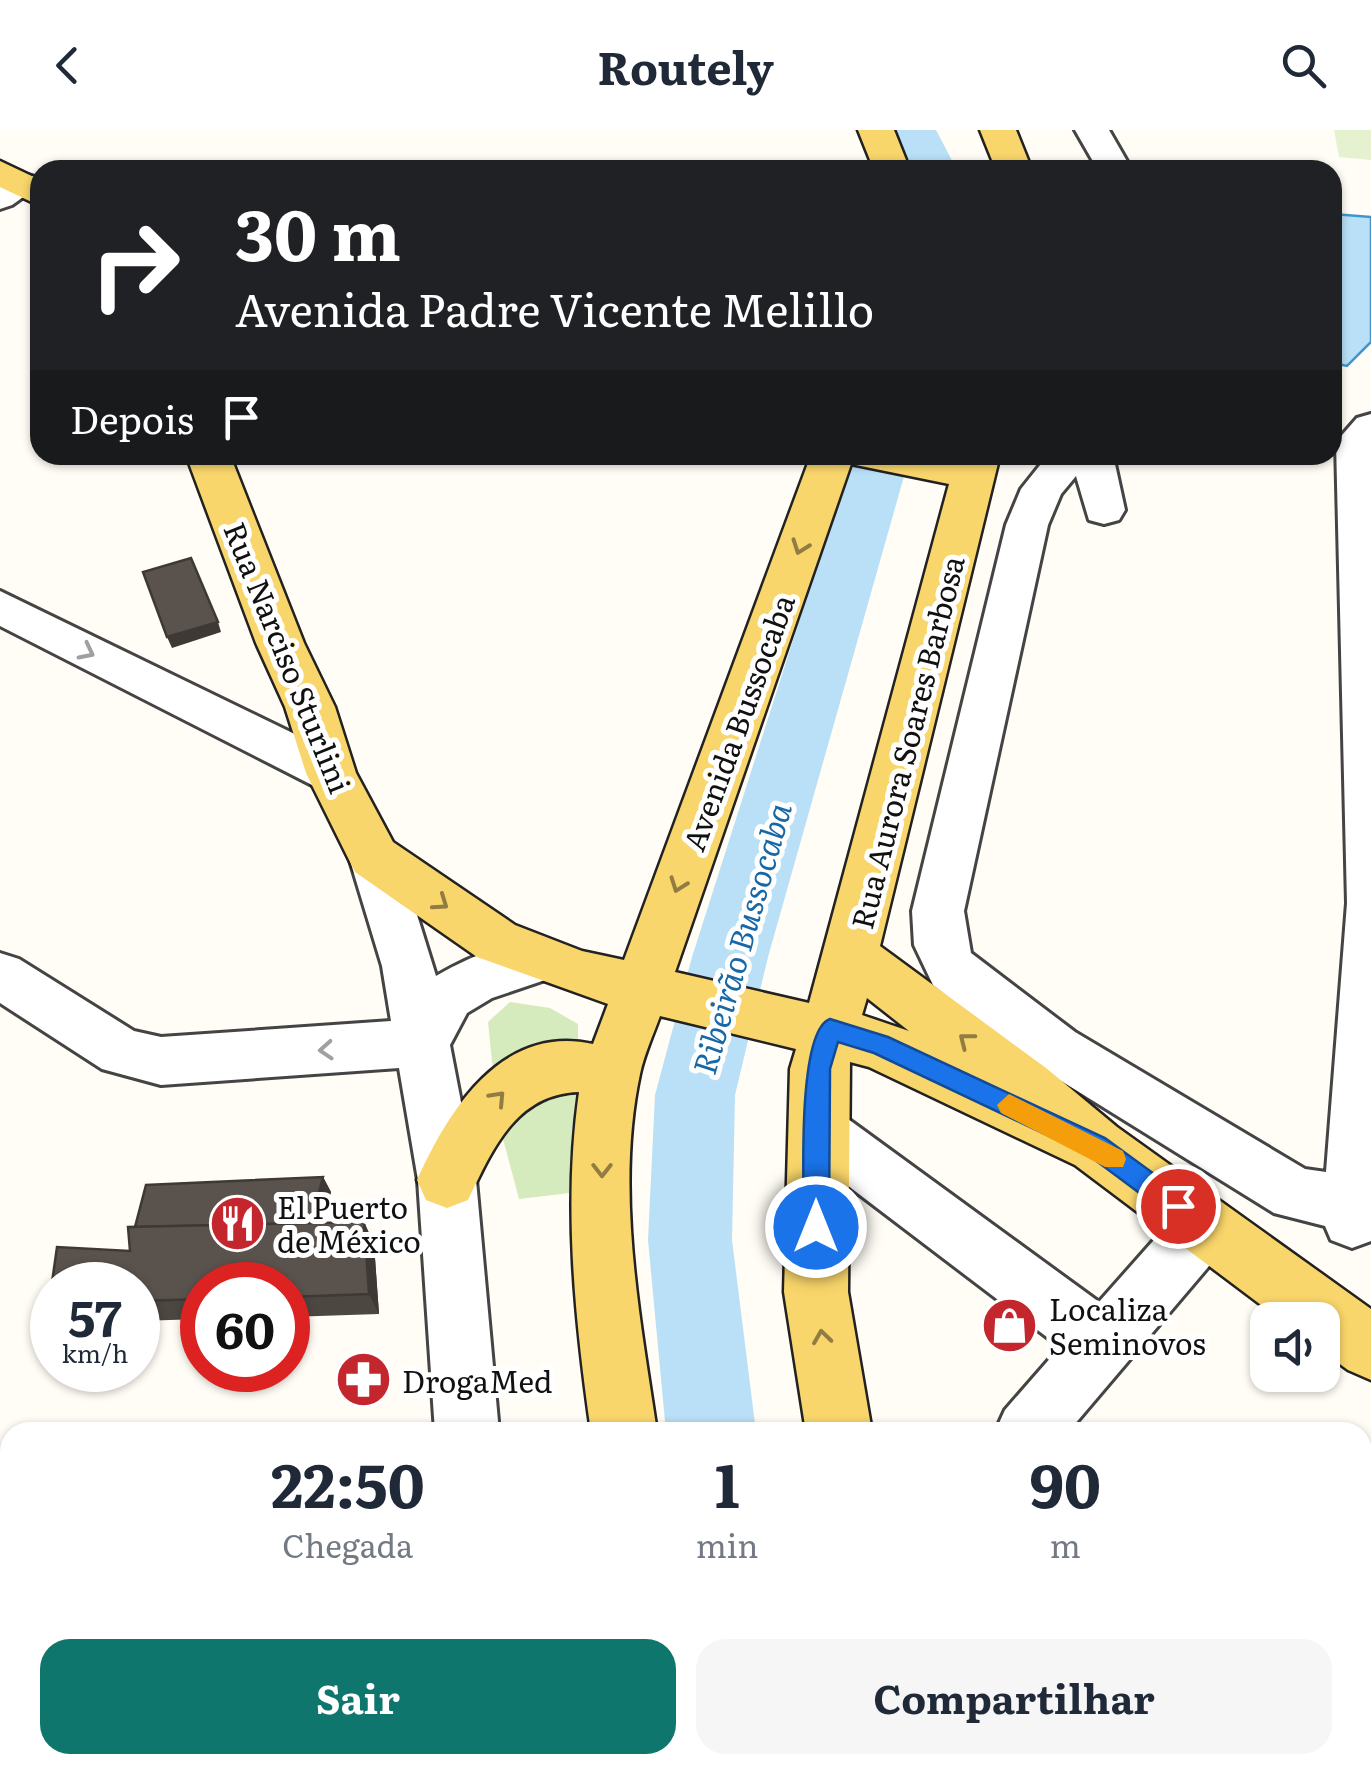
<!DOCTYPE html>
<html lang="pt">
<head>
<meta charset="utf-8">
<style>
  body { margin:0; font-family:Literata,serif; background:#f6f6f7; color:#1f2937; height:100vh; display:flex; flex-direction:column; font-size:38px; white-space:nowrap }
  * { box-sizing:border-box; margin:0 }
  p { font-size:32px; color:#747a83 }
  .icon { flex:none; width:55px; height:55px; fill:none; stroke:currentColor; stroke-width:2; stroke-linecap:round; stroke-linejoin:round }
  .map { position:relative; flex:1; overflow:hidden }
  .drawer { position:absolute; left:0px; top:1292px; width:1372px; height:352px; display:flex; flex-direction:column; background:#fff; border-radius:30px 30px 0 0; box-shadow:0 2px 8px #0004 }
  .drawer>* { flex:none }
  .banner { position:absolute; left:30px; top:30px; width:1312px; height:305px; border-radius:30px; box-shadow:0 2px 8px #0004; background:#202124; color:#fff; overflow:hidden }
  .buttons { position:absolute; left:1250px; top:1172px; display:grid; gap:20px }
  .buttons a { display:grid; place-items:center; width:90px; height:90px; border-radius:20px; background:#fff; box-shadow:0 2px 8px #0004; font-size:50px }
  .speed { position:absolute; left:30px; top:1132px; display:flex; gap:20px; font-size:50px; font-weight:700; text-align:center }
  .speed>* { display:grid; place-content:center; width:130px; height:130px; border-radius:50%; background:#fff; box-shadow:0 2px 8px #0004; line-height:1 }
  .speed small { font-size:25px; font-weight:400 }
  .speed .limit { border:15px solid #d22; background:#fff; color:#111 }
  .pin { position:absolute; display:grid; place-items:center; width:85px; height:85px; color:#fff; margin:-42px; border:5px solid #fff; border-radius:50%; box-shadow:0 2px 10px #0007 }
  .me { position:absolute; width:110px; margin:-55px; rotate:0deg; stroke-linejoin:round; filter:drop-shadow(0 0 8px #0008) }
  .turn { display:flex; align-items:center; gap:35px; height:210px; padding:0 40px; font-size:45px }
  .turn .icon { width:130px; height:130px; stroke-width:2.5 }
  .turn b { display:block; font-size:70px; line-height:85px }
  .then { display:flex; align-items:center; height:95px; padding:0 40px; background:#0003; gap:20px; font-size:38px }
  .eta { display:flex; justify-content:space-evenly; align-items:center; height:170px; text-align:center }
  .eta b { font-size:60px; font-weight:700; line-height:70px }
  .cta { display:flex; gap:20px; margin-top:auto; padding:20px 40px }
  .cta a { flex:1; height:115px; border-radius:30px; background:#0f766e; color:#fff; font-size:40px; font-weight:700; line-height:115px; text-align:center }
  .cta a+a { background:#f6f6f7; color:#1f2937 }
  header { display:flex; justify-content:space-between; align-items:center; height:130px; padding:0 40px; background:#fff; font-size:45px; font-weight:700 }
  .map>svg:first-child { display:block }
  .green { fill:#d5ebbd }
  .pitch { fill:#e6f2cf }
  .water { fill:#b9e0f7; stroke:#3f96cf; stroke-width:2.5 }
  .lines { fill:none; stroke-linecap:round; stroke-linejoin:round }
  .river { fill:#b9e0f7; fill-rule:evenodd }
  .minor-casing { stroke:#444; stroke-width:6 }
  .major-casing { stroke:#222; stroke-width:5 }
  .minor { fill:#fff; fill-rule:evenodd }
  .major { fill:#f9d66b; fill-rule:evenodd }
  .wall { fill:#4d4742 }
  .shaded-wall { fill:#3f3936 }
  .building { fill:#5a524d; stroke:#3f3936; stroke-width:2.5 }
  .oneway { stroke:#917d42 }
  .oneway2 { stroke:#a0a0a0 }
  .route { fill:#1a73e8; stroke:#114b97; stroke-width:2.5 }
  .slow { fill:#f59e0b }
  .labels { text-anchor:middle; dominant-baseline:central; stroke-width:10; stroke-linejoin:round; paint-order:stroke }
  .street-label { font-size:30px; fill:#111; stroke:#fff }
  .poi-label { font-size:30px; fill:#111; stroke:#fff; text-anchor:start }
  .water-label { font-size:32px; font-style:italic; fill:#1768a6; stroke:#fff }
</style>
</head>
<body>
<header><svg class="icon" aria-label="back" viewBox="0 0 24 24"><path d="M15 5l-7 7 7 7"/></svg>Routely<svg class="icon" aria-label="search" viewBox="0 0 24 24"><circle cx="10" cy="10" r="6"/><path d="M15 15l6 6"/></svg></header>
<div class="map">
<svg width="1371" height="1644" viewBox="0 0 1371 1644">
  <rect width="100%" height="100%" fill="#fffdf5"/>
  <path class="green" d="M510,872L550,878L578,894V1062L519,1069L498,990L488,892Z"/>
  <path class="pitch" d="M1334,0H1371V30L1339,27Z"/>
  <path class="water" d="M1333,84L1371,87V212L1347,236L1333,233Z"/>
  <g class="lines">
    <g class="river">
      <path d="M888,0H936L957,40H907Z"/>
      <path d="M852,325H910L768,827L735,965L732,1110L756,1302H666L648,1110L655,965L692,827Z"/>
      <path d="M766,1635H868L871,1644H769Z"/>
    </g>
    <defs>
      <g id="minor">
        <path d="M1075,0H1109L1132,40H1098Z"/>
        <path d="M23,44L35,47L40,55L12,75L0,79V53Z"/>
        <path d="M1371,284V1111L1352,1118L1331,1110L1325,1096L1274,1083L1037,936L933,855L914,815L912,781L1006,395L1021,359L1048,325H1113L1125,380L1119,390L1104,394L1089,390L1076,346L1061,364L1048,395L964,781L971,823L1075,902L1305,1039L1326,1042L1347,773L1336,312L1357,288Z"/>
        <path d="M0,461L348,630L355,643L348,656L331,662L314,656L0,496Z"/>
        <path d="M374,707L392,713L399,727L436,846C467,828 522,802 557,814L564,830L557,846L492,868L467,883L450,915L476,1050L499,1302H435L418,1050L399,938L161,955L102,939L0,873V823L19,829L134,901L161,907L391,891L382,836L349,727L356,713Z"/>
        <path d="M817,973L837,981L1099,1172L1184,1076L1205,1068L1226,1076L1234,1096L1226,1116L1068,1302H995L1005,1280L1060,1217L797,1017L789,999L797,981Z"/>
        <path d="M371,1635H541L542,1644H367Z"/>
      </g>
      <g id="major">
        <path d="M858,0H894L910,40H874Z"/>
        <path d="M980,0H1016L1032,40H996Z"/>
        <path d="M0,31L40,50V76L0,57Z"/>
        <path d="M186,325H230L304,513L335,577L356,643L393,712L515,795L582,821L624,830L811,325H1000L880,816L1046,938L1117,997L1371,1179V1250L1348,1240L1322,1221V1190H1281L1075,1035L869,937L850,932L848,1162L872,1302H806L784,1162L790,939L796,919L660,886C653,905 644,925 640,944C615,1060 640,1187 657,1302H591C575,1190 563,1074 579,962C516,964 493,1018 468,1070L447,1078L426,1070L417,1050C449,979 502,894 593,914L608,874L477,827L355,742L306,643L285,577L256,513ZM851,334L949,354L809,873L675,842ZM867,868L909,901L862,885Z"/>
        <path d="M662,1635H736L739,1644H665Z"/>
        <path d="M958,1635H1035L1038,1644H961Z"/>
      </g>
    </defs>
    <use href="#minor" class="minor-casing"/>
    <use href="#major" class="major-casing"/>
    <use href="#minor" class="minor"/>
    <use href="#major" class="major"/>
  </g>
  <path class="wall" d="M323,1047L331,1062L323,1093L364,1092L374,1114L379,1184L288,1187V1155H202V1189L138,1191V1155H52V1177L49,1174L57,1117L130,1121L128,1097H135L146,1055Z"/>
  <g class="shaded-wall">
    <path d="M218,492L221,502L172,518L167,507Z"/>
    <path d="M323,1047L331,1062L318,1114L310,1100Z"/>
    <path d="M364,1092L374,1114L379,1184L369,1164Z"/>
  </g>
  <g class="building">
    <path d="M191,428L218,492L167,507L143,442Z"/>
    <path d="M323,1047L311,1093L135,1097L146,1055Z"/>
    <path d="M364,1092L369,1164L288,1167V1155H202V1169L138,1171V1155H52V1174H49L57,1117L130,1121L128,1097Z"/>
  </g>
  <defs><path id="oneway-chevron" d="M-2-3.5L2.5 0L-2 3.5" fill="none" stroke-width="1.6" stroke-linecap="round" stroke-linejoin="round" transform="scale(2.5)"/></defs>
  <g class="oneway">
    <use href="#oneway-chevron" transform="translate(800 417) rotate(110)"/>
    <use href="#oneway-chevron" transform="translate(678 755) rotate(110)"/>
    <use href="#oneway-chevron" transform="translate(441 773) rotate(35)"/>
    <use href="#oneway-chevron" transform="translate(966 910) rotate(-142)"/>
    <use href="#oneway-chevron" transform="translate(498 968) rotate(-47)"/>
    <use href="#oneway-chevron" transform="translate(602 1040) rotate(90)"/>
    <use href="#oneway-chevron" transform="translate(822 1207) rotate(-98)"/>
  </g>
  <g class="oneway2">
    <use href="#oneway-chevron" transform="translate(87 522) rotate(27)"/>
    <use href="#oneway-chevron" transform="translate(326 920) rotate(176)"/>
  </g>
  <path class="route" d="M830,889L888,907L1105,1008L1187,1068L1191,1076L1187,1085H1169L1087,1024L874,923L838,912L830,939L829,1097L826,1105L816,1109L807,1105L804,1097C804,1061 796,901 830,889Z"/>
  <path class="slow" d="M1009,964L1123,1021L1126,1029L1123,1037H1105L1001,983L997,975Z"/>
  <defs>
    <symbol id="restaurant-disc" viewBox="-11 -11 22 22"><circle r="9.5" fill="#c4262e" stroke="#fff"/><path d="M-5-6h1v4h1v-4h1v4h1v-4h1v5L-1.5 .5V6h-2V.5L-5-1ZM5-6V6H3V1.5H1.5Q1.5-4 5-6Z" fill="#fff"/></symbol>
    <symbol id="shop-disc" viewBox="-11 -11 22 22"><circle r="9.5" fill="#c4262e" stroke="#fff"/><path d="M-5-2.5h2.3a2.7 3.5 0 0 1 5.4 0H5L5.5 6h-11ZM-1.5-2.5h3a1.5 2.3 0 0 0-3 0Z" fill="#fff"/></symbol>
    <symbol id="pharmacy-disc" viewBox="-11 -11 22 22"><circle r="9.5" fill="#c4262e" stroke="#fff"/><path d="M-2-6h4v4h4v4h-4v4h-4v-4h-4v-4h4Z" fill="#fff"/></symbol>
  </defs>
  <g fill-rule="evenodd">
    <use href="#restaurant-disc" x="206" y="1062" width="63" height="63"/>
    <use href="#shop-disc" x="978" y="1164" width="63" height="63"/>
    <use href="#pharmacy-disc" x="332" y="1218" width="63" height="63"/>
  </g>
  <g class="labels">
    <g class="street-label">
      <text transform="translate(289 527) rotate(68)">Rua Narciso Sturlini</text>
      <text transform="translate(737 592) rotate(-70)">Avenida Bussocaba</text>
      <text transform="translate(906 612) rotate(-76)">Rua Aurora Soares Barbosa</text>
    </g>
    <g class="poi-label">
      <text x="277" y="1076">El Puerto<tspan x="277" dy="34">de México</tspan></text>
      <text x="1049" y="1178">Localiza<tspan x="1049" dy="34">Seminovos</tspan></text>
      <text x="402" y="1250">DrogaMed</text>
    </g>
    <g class="water-label">
      <text transform="translate(740 808) rotate(-74)">Ribeirão Bussocaba</text>
    </g>
  </g>
</svg>
<div class="buttons">
<a><svg class="icon" aria-label="sound" viewBox="0 0 24 24"><path d="M4 9h4l5-4v14l-5-4H4zM17 9q2 3 0 6"/></svg></a>
</div>
<div class="speed"><div>57<small>km/h</small></div><div class="limit">60</div></div>
<div class="pin" style="left:1178px;top:1076px;background:#d93025"><svg class="icon" aria-label="arrive" viewBox="0 0 24 24"><path d="M6 21V4h12l-3 4 3 4H6"/></svg></div>
<svg class="me" style="left:816px;top:1097px" viewBox="-20 -20 40 40"><circle r="17" fill="#1a73e8" stroke="#fff" stroke-width="3"/><path d="M0-11L8 9 0 5-8 9z" fill="#fff"/></svg>
<div class="banner">
<div class="turn"><svg class="icon" aria-label="right" viewBox="0 0 24 24"><path d="M7 20v-9h11M14 6l5 5-5 5"/></svg><div><b>30 m</b>Avenida Padre Vicente Melillo</div></div>
<div class="then">Depois<svg class="icon" aria-label="arrive" viewBox="0 0 24 24"><path d="M6 21V4h12l-3 4 3 4H6"/></svg></div>
</div>
<section class="drawer">
<div class="eta">
<div><b>22:50</b><p>Chegada</p></div>
<div><b>1</b><p>min</p></div>
<div><b>90</b><p>m</p></div>
</div>
<div class="cta"><a>Sair</a><a>Compartilhar</a></div>
</section>
</div>
</body>
</html>
